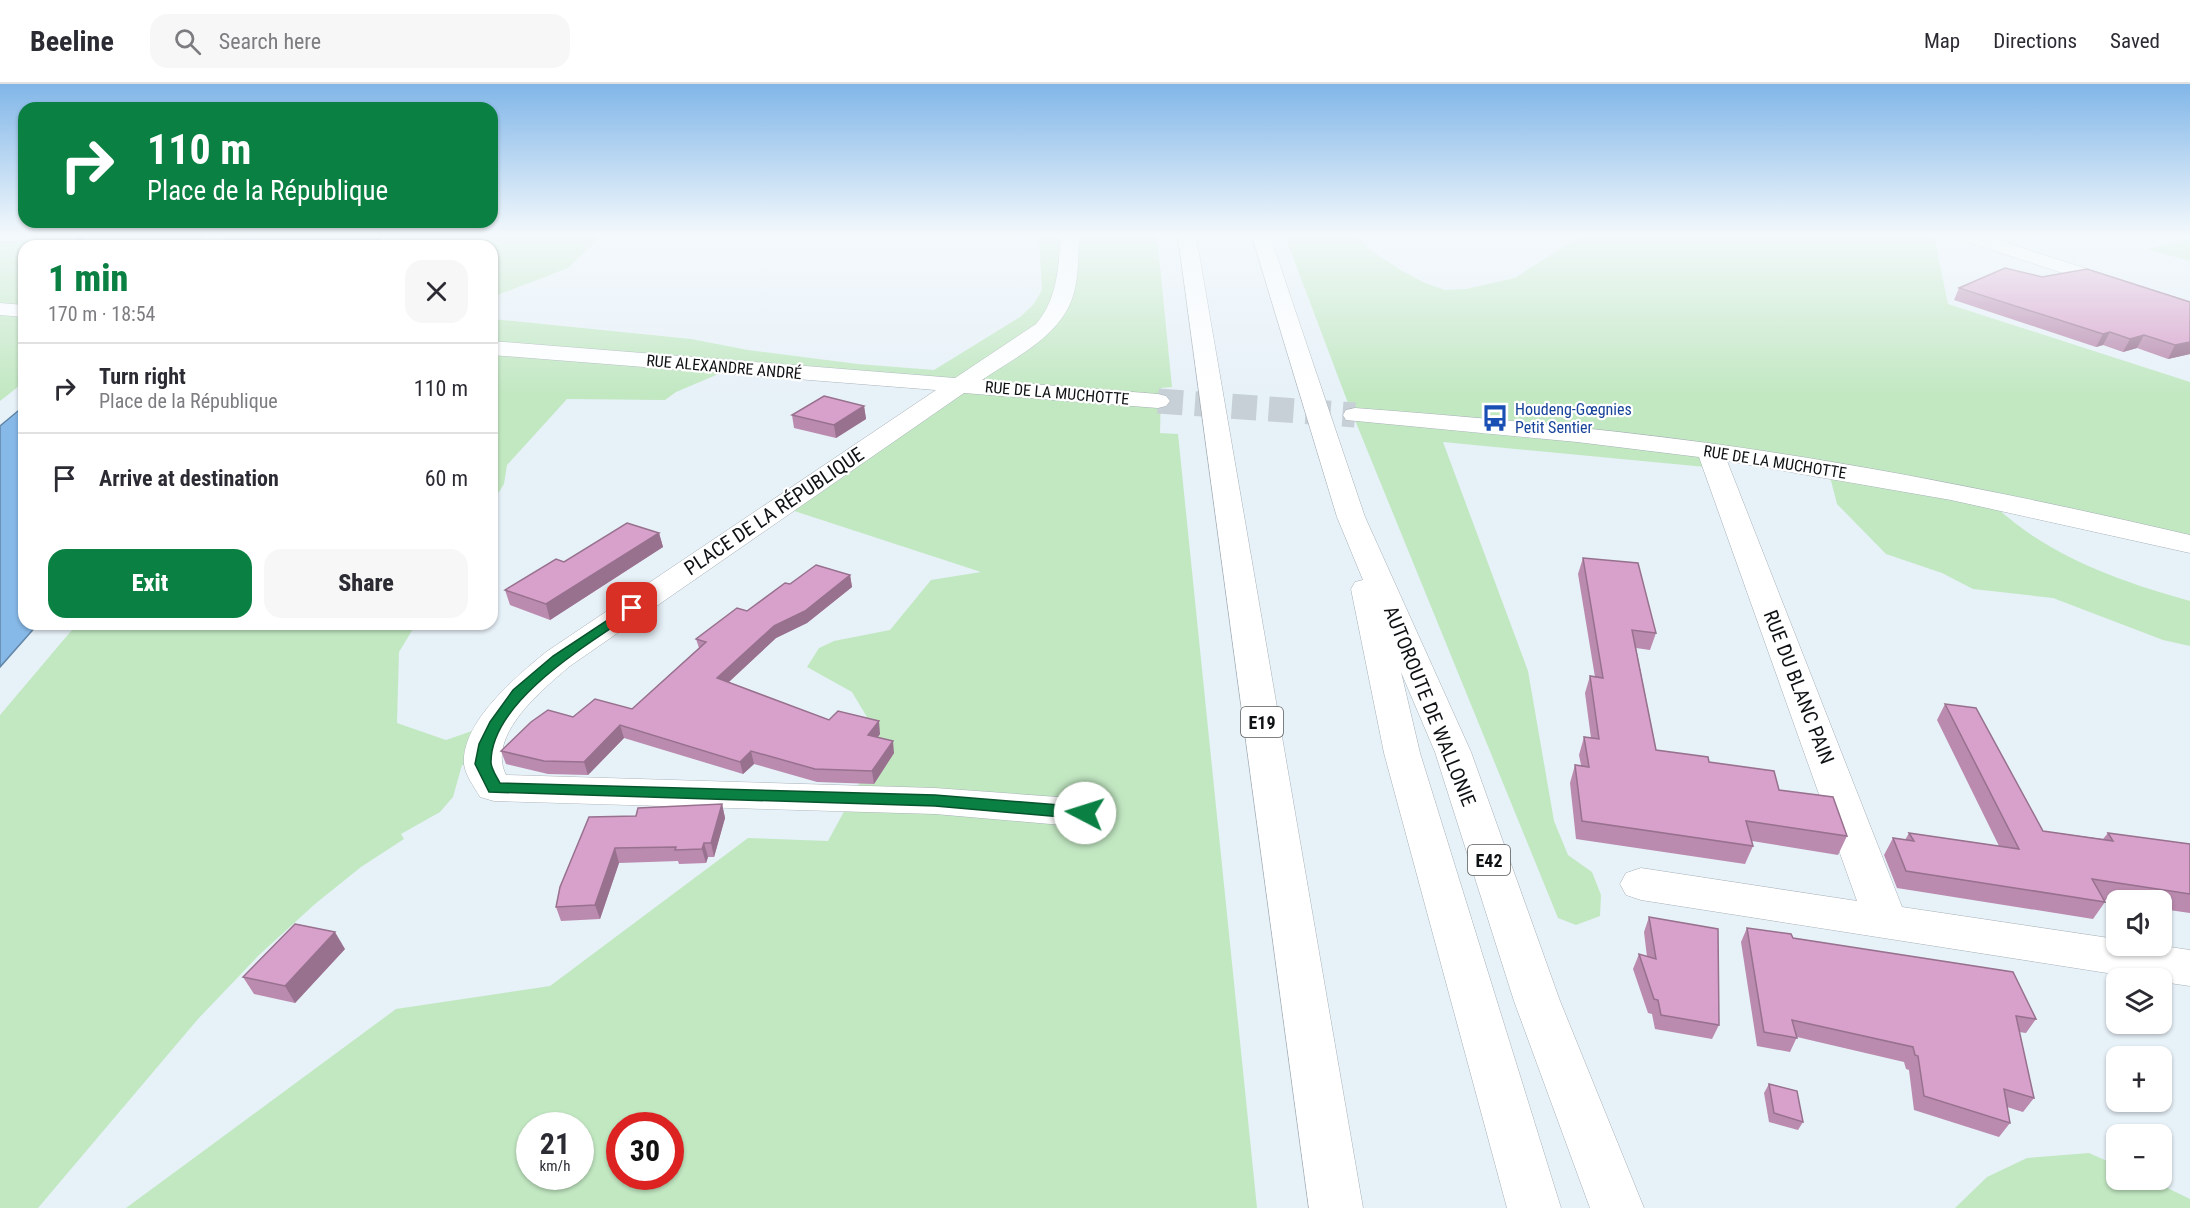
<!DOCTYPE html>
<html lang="en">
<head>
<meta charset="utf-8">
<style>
  body { margin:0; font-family:"Roboto Condensed",sans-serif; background:#f7f7f7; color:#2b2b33; height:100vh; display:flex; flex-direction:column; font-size:22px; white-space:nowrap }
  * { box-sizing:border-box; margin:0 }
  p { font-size:20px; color:#7c7c81 }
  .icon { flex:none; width:33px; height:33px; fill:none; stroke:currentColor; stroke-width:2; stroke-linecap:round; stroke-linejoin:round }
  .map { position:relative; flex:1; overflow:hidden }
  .details { position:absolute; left:18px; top:156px; width:480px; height:390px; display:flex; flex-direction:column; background:#fff; border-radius:18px; box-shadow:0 2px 4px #0004 }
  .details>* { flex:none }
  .guide { position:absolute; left:18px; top:18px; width:480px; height:126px; border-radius:18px; box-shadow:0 2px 4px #0004; background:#0b8043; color:#fff; overflow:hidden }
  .buttons { position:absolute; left:2106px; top:806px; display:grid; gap:12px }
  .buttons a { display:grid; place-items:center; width:66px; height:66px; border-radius:12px; background:#fff; box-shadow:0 2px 4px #0004; font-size:30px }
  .speed { position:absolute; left:516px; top:1028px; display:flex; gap:12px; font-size:30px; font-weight:700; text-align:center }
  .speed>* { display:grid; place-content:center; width:78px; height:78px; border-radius:50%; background:#fff; box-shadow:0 2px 4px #0004; line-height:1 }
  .speed small { font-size:15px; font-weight:400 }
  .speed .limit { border:9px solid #d22; background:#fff; color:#111 }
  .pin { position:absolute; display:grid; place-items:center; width:51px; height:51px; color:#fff; margin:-26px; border-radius:12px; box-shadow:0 3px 9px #0006 }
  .me { position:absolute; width:66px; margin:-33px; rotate:275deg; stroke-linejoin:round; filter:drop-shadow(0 0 4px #0008) }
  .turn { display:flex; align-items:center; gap:21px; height:126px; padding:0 30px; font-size:27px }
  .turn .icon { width:78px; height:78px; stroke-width:2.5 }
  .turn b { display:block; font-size:42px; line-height:51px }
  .round { display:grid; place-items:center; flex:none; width:63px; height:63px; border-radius:18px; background:#f7f7f7 }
  .summary { display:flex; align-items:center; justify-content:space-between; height:102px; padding:0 30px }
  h1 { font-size:36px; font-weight:800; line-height:45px; color:#0b8043 }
  .button { display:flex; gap:12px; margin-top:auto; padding:12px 30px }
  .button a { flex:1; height:69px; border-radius:18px; background:#0b8043; color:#fff; font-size:24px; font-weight:800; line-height:69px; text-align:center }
  .button a+a { background:#f7f7f7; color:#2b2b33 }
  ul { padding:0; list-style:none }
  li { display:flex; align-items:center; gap:18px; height:90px; padding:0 30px; border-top:2px solid #e1e1e2 }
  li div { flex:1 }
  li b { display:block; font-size:22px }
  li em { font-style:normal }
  header { display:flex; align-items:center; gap:36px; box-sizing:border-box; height:84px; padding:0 30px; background:#fff; border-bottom:2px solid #e1e1e2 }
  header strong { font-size:28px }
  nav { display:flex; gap:33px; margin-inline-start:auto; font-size:21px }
  .search { width:420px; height:54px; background:#f7f7f7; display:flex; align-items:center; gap:15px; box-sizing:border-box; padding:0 21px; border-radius:18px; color:#7c7c81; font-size:22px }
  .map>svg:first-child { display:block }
  .green { fill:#c2e8c2; fill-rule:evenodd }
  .water { fill:#87b9e8; stroke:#6387a8; stroke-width:1.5 }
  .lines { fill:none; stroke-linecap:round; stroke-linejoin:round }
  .stream { stroke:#6387a8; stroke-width:5 }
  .minor-tunnel { stroke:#c7d0d6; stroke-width:25; stroke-dasharray:25 12; stroke-linecap:butt }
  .minor-casing { stroke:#a8b1b8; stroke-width:1 }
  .highway-casing { stroke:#a8b1b8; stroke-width:1 }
  .minor { fill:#fff; fill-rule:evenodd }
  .highway { fill:#fff; fill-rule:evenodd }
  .wall { fill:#ba8aaf }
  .shaded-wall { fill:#97718e }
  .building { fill:#d8a1cb; stroke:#97718e; stroke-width:1.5 }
  .route { fill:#0b8043; stroke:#07532c; stroke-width:1.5 }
  .labels { text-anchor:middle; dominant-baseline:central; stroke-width:4.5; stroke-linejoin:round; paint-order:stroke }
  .far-street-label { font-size:16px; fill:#0f1214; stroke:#fff }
  .far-transit-label { font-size:16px; fill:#164399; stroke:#fff; text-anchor:start }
  .shield { fill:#fff; stroke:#57595a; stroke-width:1.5 }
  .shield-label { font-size:18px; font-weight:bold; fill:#0f1214 }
  .street-label { font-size:20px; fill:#0f1214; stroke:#fff }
</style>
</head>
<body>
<header>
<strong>Beeline</strong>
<div class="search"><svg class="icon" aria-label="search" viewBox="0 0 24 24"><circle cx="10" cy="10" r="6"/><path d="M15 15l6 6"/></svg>Search here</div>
<nav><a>Map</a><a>Directions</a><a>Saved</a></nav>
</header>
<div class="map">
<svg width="2190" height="1124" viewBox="0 0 2190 1124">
  <rect width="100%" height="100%" fill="#e7f1f8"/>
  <g class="green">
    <path d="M33,152H205L192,162H24V298L0,317V157L29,155Z"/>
    <path d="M402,152H601L568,184L492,213V162H394Z"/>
    <path d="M1039,152H1157L1172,303L1161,304L1160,349L1178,350L1257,1124H126L396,925L550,902L748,754L828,757L874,672L877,650L852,608L807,583L819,564L834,557L890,546L931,496L981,488L782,423L955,302L735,283L676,308L665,316L567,315L507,381L504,400L492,419V235L691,255L748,266L858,280L934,286L1020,233L1033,221L1042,206ZM530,1041H580V1092H530ZM620,1041H670V1092H620Z"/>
    <path d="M1285,152H1358L1367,164L1402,187L1425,199L1445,206L1466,205L1515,194L1580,152H1934L1948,220L2190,298V460L1989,416C2042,470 2118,497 2190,517V562L2163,556L2053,514L1973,505L1942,489L1886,470L1837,420L1828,385L1710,367L1716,384L1443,358L1528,587L1554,737L1568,771L1592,788L1601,811L1600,832L1576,841L1558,834L1348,319Z"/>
    <path d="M2190,155V177L2147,165Z"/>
    <path d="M77,540H416L399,568L397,639L446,656L498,638L483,680L462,681L453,713L440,728L401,750L404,755L361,783L315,820L259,871L198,935L38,1124H0V631Z"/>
    <path d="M2089,1069L2116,1081V1095H2149L2190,1115V1124H1955L1987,1093L2027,1074Z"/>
  </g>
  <g class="water">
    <path d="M229,152H382L374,162H216Z"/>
    <path d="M24,322V540H38L0,583V342Z"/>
  </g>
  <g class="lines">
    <path class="stream" d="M72,162L85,152"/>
    <path class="minor-tunnel" d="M1158,317L1355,331"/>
    <defs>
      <g id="minor">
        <path d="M0,152H20L21,153L18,157H0Z"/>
        <path d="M1061,152H1079C1078,172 1079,193 1073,212C1060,253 1015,273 982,296L1158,310L1166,312L1170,317L1166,322L1158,324L964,309L570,582C543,605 486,651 506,691L935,704L1085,715L1099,719L1105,729L1099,739L1085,743L935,730L494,717L480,713C475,704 465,691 464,680C461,638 517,592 546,568L936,306L492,271V257L955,294L1036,240C1058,214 1058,184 1061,152Z"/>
        <path d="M1959,152H1985L2190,218V231L1962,156Z"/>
        <path d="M0,219L24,221V233L0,231Z"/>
        <path d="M1355,324C1473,333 1591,343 1708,359C1870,381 2031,414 2190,451V469L1951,416L1727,377L1902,823L2116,855V861H2157L2190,866V902L2162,898V894H2139L1641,816L1626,811L1620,800L1626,789L1641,784L1857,817L1699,373L1577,358L1346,336L1343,331L1346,326Z"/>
      </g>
      <g id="highway">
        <path d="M1178,152H1196L1363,1124H1309Z"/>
        <path d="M1252,152H1270L1365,433L1471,668L1560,917L1644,1124H1590L1514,917L1435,668L1401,588L1420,669L1561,1124H1507L1384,669L1351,505L1355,498L1363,496L1337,433Z"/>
      </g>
    </defs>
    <use href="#minor" class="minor-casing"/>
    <use href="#highway" class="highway-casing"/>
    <use href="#minor" class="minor"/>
    <use href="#highway" class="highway"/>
  </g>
  <g class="wall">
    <path d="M2042,193L2190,218V270L2168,275L2137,264L2123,268L2103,261L2096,263L1954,216L1959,204Z"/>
    <path d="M864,322L866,335L836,354L794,344L792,331Z"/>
    <path d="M659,449L663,463L550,536L510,521L505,506L564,478Z"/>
    <path d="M1583,474L1656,549L1650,566L1636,564L1656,666L1709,678L1779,706L1847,752L1838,771L1752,757L1753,762L1745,780L1576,755L1570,699L1575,681H1581L1579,671L1584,653L1591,654L1585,609L1590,592L1595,593L1578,490Z"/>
    <path d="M850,491L852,503L807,539L776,554L729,598L829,636L880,650L878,653L894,669L874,700L817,698L754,680L743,690L624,654L588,691L548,690L506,680L501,667L632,625L699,564L696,555L747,527L790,500Z"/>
    <path d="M1945,620L2043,747L2103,755L2108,749L2190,760V829L2162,825V816H2116V818L2104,816L2105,818L2093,835L1897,804L1884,771L1893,754L1905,756L1909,749L1999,762L1937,636Z"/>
    <path d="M722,720L725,734L714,773H708L706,779L679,780L678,777L619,779L600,835L561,837L556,823L636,732Z"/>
    <path d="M1649,833L1719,941L1712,955L1655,945L1652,930L1648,929L1633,885L1639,870L1647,873L1644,848Z"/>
    <path d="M1747,844L1793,854L2036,935L2026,949L2019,948L2034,1014L2023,1028L2007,1023L2010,1039L1999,1053L1914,1026L1909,986L1906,985L1904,978L1797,953L1790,968L1757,962L1741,858Z"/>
    <path d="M345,865L295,919L254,910L243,893Z"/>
    <path d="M1769,1000L1803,1038L1798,1046L1769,1038L1764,1009Z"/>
  </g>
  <g class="shaded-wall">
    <path d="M2110,248L2103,261L2096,263L2103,250Z"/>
    <path d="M2144,251L2137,264L2123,268L2130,255Z"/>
    <path d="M2190,258V270L2168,275L2175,261Z"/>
    <path d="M864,322L866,335L836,354L834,341Z"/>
    <path d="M659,449L663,463L550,536L546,520Z"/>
    <path d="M850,491L852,503L807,539L776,554L720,606L717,594L774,542Z"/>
    <path d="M879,637L880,650L869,664L868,651Z"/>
    <path d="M620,641L624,654L588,691L584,678Z"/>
    <path d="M893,657L894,669L874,700L872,687Z"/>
    <path d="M751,667L754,680L743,690L740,678Z"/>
    <path d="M722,720L725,734L714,773L711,759Z"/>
    <path d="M704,759L708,773L706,779L702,765Z"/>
    <path d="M615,764L619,779L600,835L595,821Z"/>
    <path d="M335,848L345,865L295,919L285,902Z"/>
  </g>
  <g class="building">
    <path d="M2005,184L2042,193L2087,185L2190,218V258L2175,261L2144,251L2130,255L2110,248L2103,250L1959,204Z"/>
    <path d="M824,312L864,322L834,341L792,331Z"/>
    <path d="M627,439L659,449L546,520L505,506L556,475L564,478Z"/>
    <path d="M1583,474L1638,479L1656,549L1632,546L1656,666L1708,673L1709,678L1774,687L1779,706L1833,713L1847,752L1746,737L1753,762L1582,737L1575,681L1589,683L1584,653L1599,655L1590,592L1603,594Z"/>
    <path d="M816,481L850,491L805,527L774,542L717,594L829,636L838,627L879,637L868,651L893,657L872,687L815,685L751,667L740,678L620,641L584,678L544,677L501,667L531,638L548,626L573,633L595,615L632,625L706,558L696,555L737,524L747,527L785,499L790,500Z"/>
    <path d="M1945,620L1976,624L2043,747L2113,757L2108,749L2190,760V810L2092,795L2105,818L1906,787L1893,754L1914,757L1909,749L2019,765Z"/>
    <path d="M722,720L711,759H704L702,765L675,766L676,763L615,764L595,821L556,823L560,803L589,733L636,732L638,724Z"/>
    <path d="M1649,833L1718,845L1719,941L1661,931L1658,916L1654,915L1639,870L1656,875Z"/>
    <path d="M295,840L335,848L285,902L243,893Z"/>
    <path d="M1747,844L1791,850L1793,854L2013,888L2036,935L2016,932L2034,1014L2004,1005L2010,1039L1924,1012L1918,972L1915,971L1913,963L1792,936L1797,954L1764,948Z"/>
    <path d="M1769,1000L1797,1007L1803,1038L1774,1029Z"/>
  </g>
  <linearGradient id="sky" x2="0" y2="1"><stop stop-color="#81b6e8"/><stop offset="0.49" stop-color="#f4f9fc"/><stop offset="1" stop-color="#f4f9fc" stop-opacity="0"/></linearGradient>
  <rect width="2190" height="309" fill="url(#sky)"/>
  <path class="route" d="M632,520L639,524L637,527C592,558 491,616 491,678C491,685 497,693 500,699L935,711L1085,723L1091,725L1093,729L1091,733L1085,735L935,722L489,708L475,680L479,660L490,638L513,606L553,572Z"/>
  <defs>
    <symbol id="bus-bare" viewBox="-9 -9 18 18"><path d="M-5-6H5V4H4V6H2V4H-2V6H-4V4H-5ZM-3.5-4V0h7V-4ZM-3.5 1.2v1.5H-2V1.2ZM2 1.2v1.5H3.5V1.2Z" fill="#1a4fb4" stroke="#fff" stroke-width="2.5" paint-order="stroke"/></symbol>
  </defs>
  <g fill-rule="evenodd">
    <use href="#bus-bare" x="1476" y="315" width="38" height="38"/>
  </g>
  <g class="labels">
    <g class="far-street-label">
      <text transform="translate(724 283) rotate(5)">RUE ALEXANDRE ANDRÉ</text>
      <text transform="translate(1057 309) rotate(5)">RUE DE LA MUCHOTTE</text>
      <text transform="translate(1775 378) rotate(9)">RUE DE LA MUCHOTTE</text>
    </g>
    <g class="far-transit-label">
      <text x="1515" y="325">Houdeng-Gœgnies<tspan x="1515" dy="18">Petit Sentier</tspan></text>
    </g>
    <g class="shield">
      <rect x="1241" y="623" width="42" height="30" rx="4.5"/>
      <rect x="1468" y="761" width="42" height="30" rx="4.5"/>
    </g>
    <g class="shield-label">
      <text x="1262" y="638">E19</text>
      <text x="1489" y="776">E42</text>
    </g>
    <g class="street-label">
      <text transform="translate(774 427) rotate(-34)">PLACE DE LA RÉPUBLIQUE</text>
      <text transform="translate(1799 603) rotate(69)">RUE DU BLANC PAIN</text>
      <text transform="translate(1430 622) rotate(68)">AUTOROUTE DE WALLONIE</text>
    </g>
  </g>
</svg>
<div class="buttons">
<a><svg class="icon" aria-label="sound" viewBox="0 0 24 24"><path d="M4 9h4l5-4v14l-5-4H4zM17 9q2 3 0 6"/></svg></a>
<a><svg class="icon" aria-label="layers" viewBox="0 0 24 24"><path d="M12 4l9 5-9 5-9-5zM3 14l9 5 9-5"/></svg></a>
<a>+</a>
<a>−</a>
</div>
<div class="speed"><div>21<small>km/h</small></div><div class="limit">30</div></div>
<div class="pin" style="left:632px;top:524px;background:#d93025"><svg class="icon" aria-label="arrive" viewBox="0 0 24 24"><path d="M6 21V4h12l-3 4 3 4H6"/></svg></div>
<svg class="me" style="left:1085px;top:729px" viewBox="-20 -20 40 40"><circle r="19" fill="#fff"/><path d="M0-13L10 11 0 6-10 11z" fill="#0b8043"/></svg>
<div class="guide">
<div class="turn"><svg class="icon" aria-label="right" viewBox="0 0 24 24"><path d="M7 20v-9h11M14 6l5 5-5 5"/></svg><div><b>110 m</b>Place de la République</div></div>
</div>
<section class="details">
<div class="summary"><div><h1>1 min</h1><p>170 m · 18:54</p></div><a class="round"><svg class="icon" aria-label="close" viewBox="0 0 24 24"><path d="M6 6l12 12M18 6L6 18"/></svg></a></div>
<ul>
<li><svg class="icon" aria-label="right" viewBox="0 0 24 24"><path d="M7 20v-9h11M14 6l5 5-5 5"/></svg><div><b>Turn right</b><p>Place de la République</p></div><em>110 m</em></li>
<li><svg class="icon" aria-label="arrive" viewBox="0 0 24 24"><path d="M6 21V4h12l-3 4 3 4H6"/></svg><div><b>Arrive at destination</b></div><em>60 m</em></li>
</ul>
<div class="button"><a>Exit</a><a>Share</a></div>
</section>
</div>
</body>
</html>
